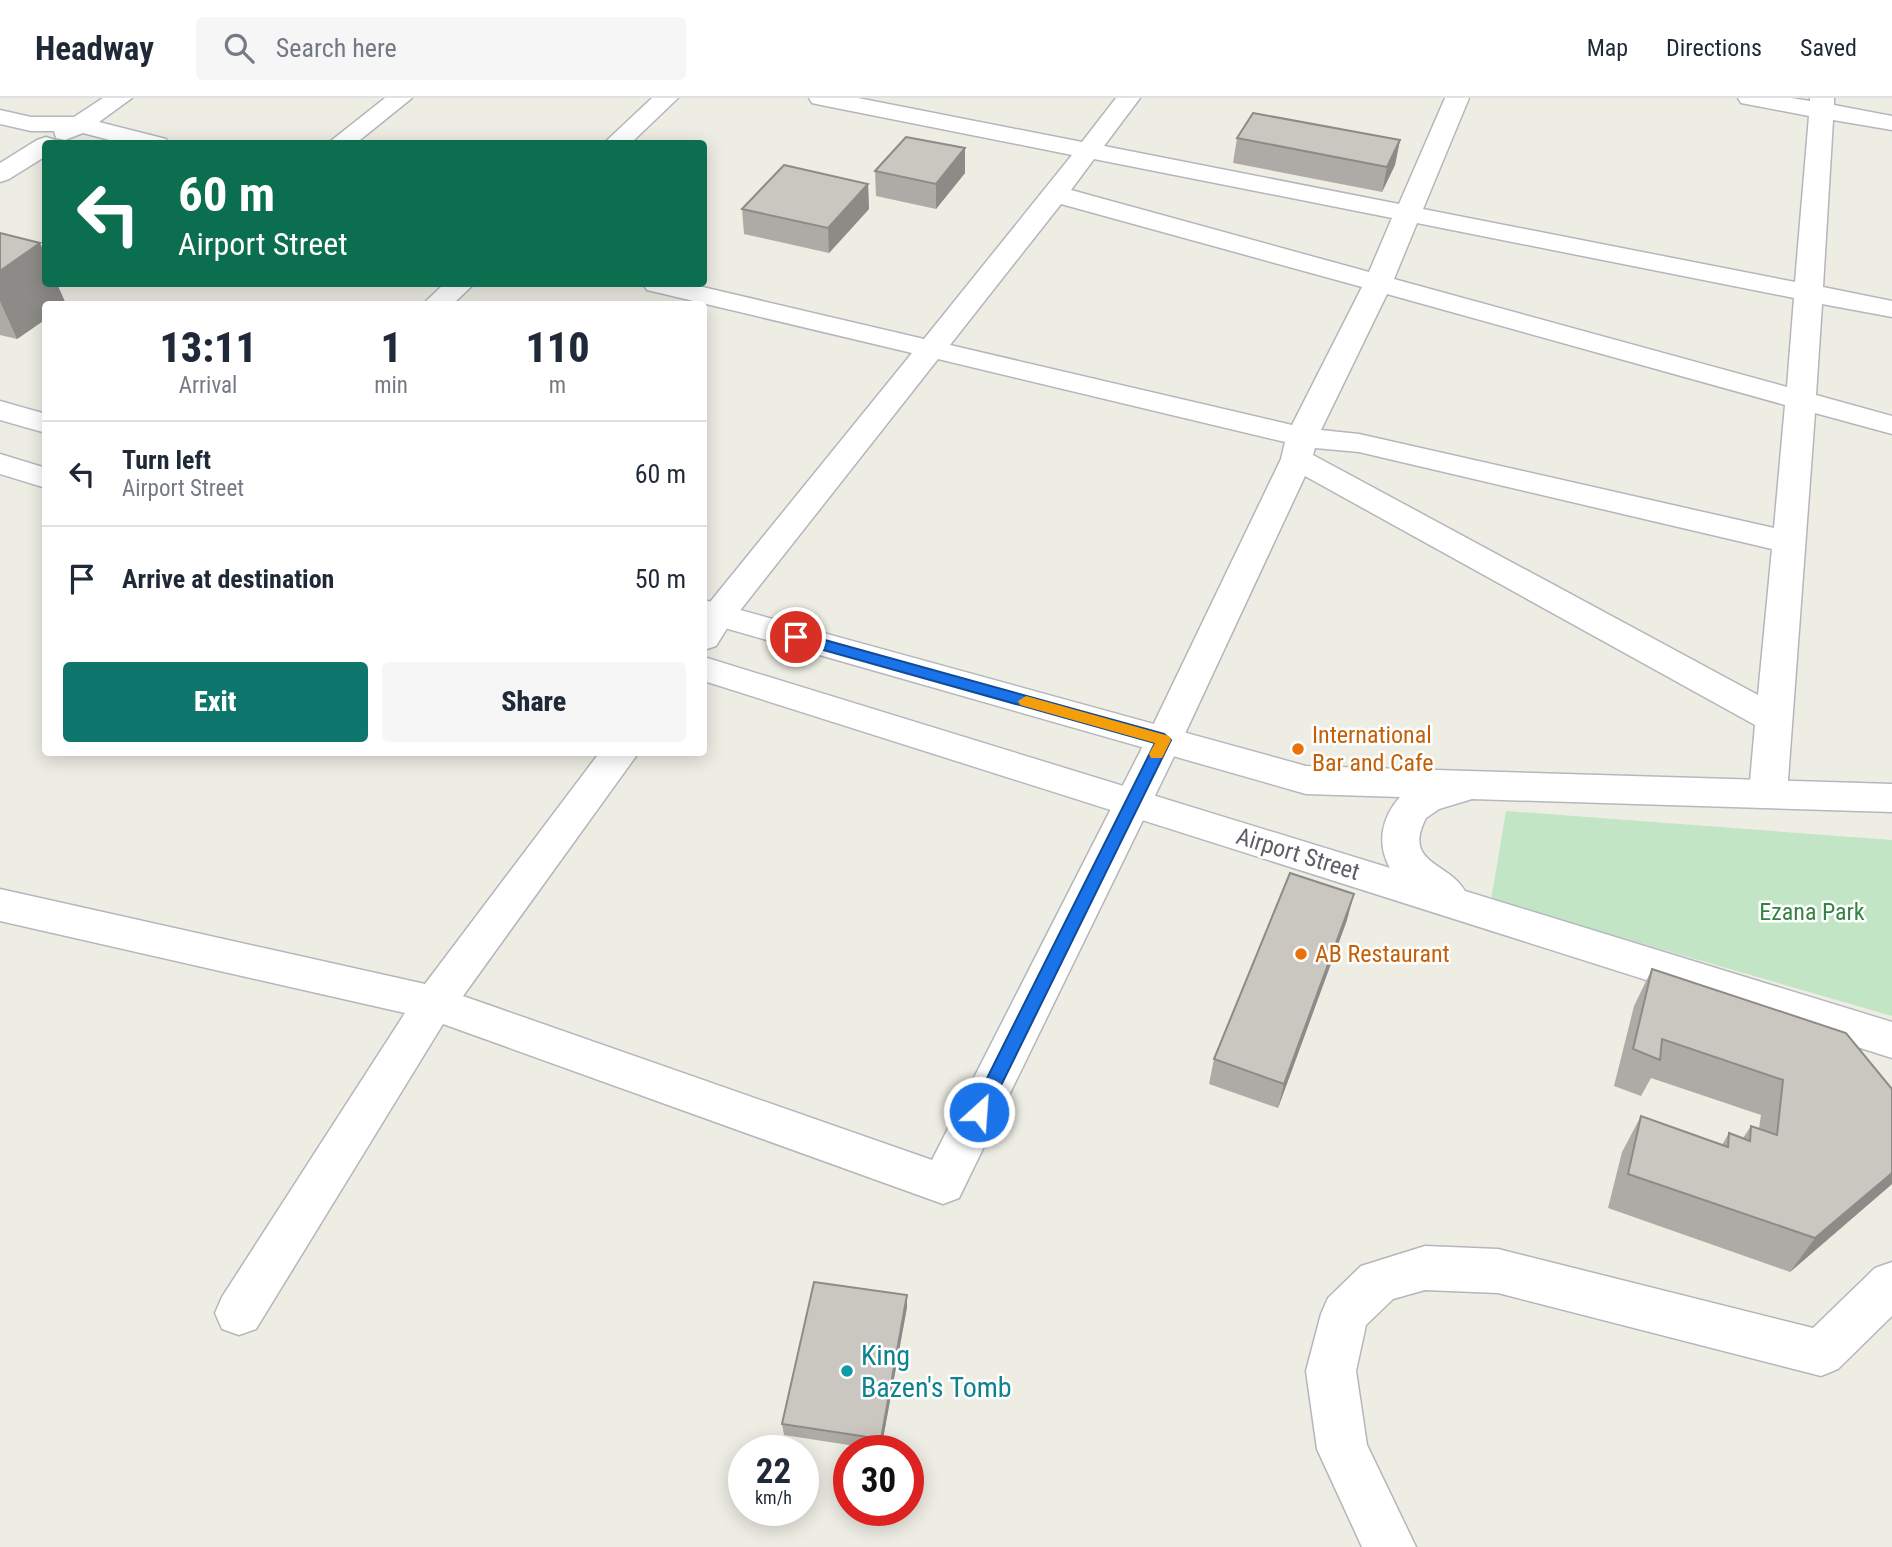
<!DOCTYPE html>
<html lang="en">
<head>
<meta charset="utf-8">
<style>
  body { margin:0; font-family:"Roboto Condensed",sans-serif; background:#f6f6f7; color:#1f2937; height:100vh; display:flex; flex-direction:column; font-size:26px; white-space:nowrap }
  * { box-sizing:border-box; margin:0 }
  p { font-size:23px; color:#747a83 }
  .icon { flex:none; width:38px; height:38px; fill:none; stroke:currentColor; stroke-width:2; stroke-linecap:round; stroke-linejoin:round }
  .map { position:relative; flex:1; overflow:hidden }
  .drawer { position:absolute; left:42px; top:203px; width:665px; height:455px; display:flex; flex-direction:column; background:#fff; border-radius:7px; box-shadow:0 4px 18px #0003 }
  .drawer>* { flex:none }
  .guide { position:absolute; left:42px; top:42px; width:665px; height:147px; border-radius:7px; box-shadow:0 4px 18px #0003; background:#0b6e4f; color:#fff; overflow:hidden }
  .speed { position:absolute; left:728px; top:1337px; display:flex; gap:14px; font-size:35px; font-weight:700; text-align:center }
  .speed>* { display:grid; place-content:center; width:91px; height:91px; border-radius:50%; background:#fff; box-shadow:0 4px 18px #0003; line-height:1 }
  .speed small { font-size:18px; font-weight:400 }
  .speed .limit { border:10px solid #d22; background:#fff; color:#111 }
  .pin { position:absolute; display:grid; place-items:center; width:60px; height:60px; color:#fff; margin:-30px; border:4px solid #fff; border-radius:50%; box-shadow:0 2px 7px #0007 }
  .me { position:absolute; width:77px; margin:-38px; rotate:26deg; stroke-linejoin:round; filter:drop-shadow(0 0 5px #0008) }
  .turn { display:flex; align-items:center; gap:24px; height:147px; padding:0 21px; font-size:32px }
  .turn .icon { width:91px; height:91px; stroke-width:2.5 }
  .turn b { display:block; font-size:49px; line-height:60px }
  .eta { display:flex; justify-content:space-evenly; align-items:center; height:119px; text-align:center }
  .eta b { font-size:42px; font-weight:800; line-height:49px }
  .action { display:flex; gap:14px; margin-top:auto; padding:14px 21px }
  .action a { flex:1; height:80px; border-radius:7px; background:#0f766e; color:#fff; font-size:28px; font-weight:800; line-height:80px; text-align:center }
  .action a+a { background:#f6f6f7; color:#1f2937 }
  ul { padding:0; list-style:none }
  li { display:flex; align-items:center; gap:21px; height:105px; padding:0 21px; border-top:2px solid #e0e1e3 }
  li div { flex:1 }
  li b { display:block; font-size:26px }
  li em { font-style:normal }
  header { display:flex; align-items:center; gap:42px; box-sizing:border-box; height:98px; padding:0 35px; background:#fff; border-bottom:2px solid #e0e1e3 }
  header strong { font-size:33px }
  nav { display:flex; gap:38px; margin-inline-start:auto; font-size:24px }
  .search { width:490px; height:63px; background:#f6f6f7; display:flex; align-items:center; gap:18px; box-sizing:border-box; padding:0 24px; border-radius:7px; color:#747a83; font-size:26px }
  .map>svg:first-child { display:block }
  .green { fill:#c1e5c5 }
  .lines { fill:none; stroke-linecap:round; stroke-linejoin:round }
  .minor-casing { stroke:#b4b6bb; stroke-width:3 }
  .secondary-casing { stroke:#b5b8be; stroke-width:3 }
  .minor { fill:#fff; fill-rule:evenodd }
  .secondary { fill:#fff; fill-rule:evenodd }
  .wall { fill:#aeaba6 }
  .shaded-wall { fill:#8d8b87 }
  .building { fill:#cac7c1; stroke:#8d8b87; stroke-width:2 }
  .route { fill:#1a73e8; stroke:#114b97; stroke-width:2 }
  .slow { fill:#f59e0b }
  .food-dot { fill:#e8710a; stroke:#fff; stroke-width:2.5 }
  .culture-dot { fill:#0f9aa8; stroke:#fff; stroke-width:2.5 }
  .labels { text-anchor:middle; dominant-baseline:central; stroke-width:5; stroke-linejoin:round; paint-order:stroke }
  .food-label { font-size:24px; fill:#c56008; stroke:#fff; text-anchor:start }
  .street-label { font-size:24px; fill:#5c5f64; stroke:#fff }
  .park-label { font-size:24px; fill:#358242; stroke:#fff }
  .near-culture-label { font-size:28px; fill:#0d838f; stroke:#fff; text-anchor:start }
</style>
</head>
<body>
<header>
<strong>Headway</strong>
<div class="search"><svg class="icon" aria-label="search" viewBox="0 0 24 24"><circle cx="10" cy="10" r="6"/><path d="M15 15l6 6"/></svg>Search here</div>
<nav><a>Map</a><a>Directions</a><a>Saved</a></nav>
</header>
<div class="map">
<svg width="1892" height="1449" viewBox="0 0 1892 1449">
  <rect width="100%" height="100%" fill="#eeede4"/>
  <path class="green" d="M1506,713L1892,742V918L1491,802Z"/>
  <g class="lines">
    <defs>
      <g id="minor">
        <path d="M103,0H132L99,24L166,41L169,46H125L83,35L65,42L56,40L54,33H31L0,26V12L31,19H74Z"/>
        <path d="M385,0H412L355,46H327Z"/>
        <path d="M652,0H678L630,46H603Z"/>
        <path d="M809,0H858L1082,44L1116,0H1140L1104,48L1399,106L1445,0H1469L1423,111L1795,184L1809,18L1741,5L1738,0H1791L1810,3V0H1834V7L1892,18V32L1833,22L1823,189L1892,203V219L1822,206L1816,297L1892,318V336L1815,315L1787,695L1781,705L1768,709L1755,705L1749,695L1755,627L1305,378L1182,642L959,1100L943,1106L443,926L256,1231L239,1237L222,1231L215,1215L222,1199L405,915L0,823V791L425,886L600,654H639L463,898L932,1062L1146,642L1281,361L1285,344L938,261L731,524L716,548L704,552V513L706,509L912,255L647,192L643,186H690L924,241L1072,57L821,7L812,5ZM1094,61L1392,120L1369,174L1071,92ZM1061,106L1362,189L1292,327L950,247ZM1417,125L1794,200L1787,289L1394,181ZM1387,196L1785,307L1774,430L1359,336L1321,332ZM1315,350L1359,354L1772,451L1758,597L1313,357Z"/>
        <path d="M46,39L55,42L57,46H46V58L9,81L0,84V65L37,42Z"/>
        <path d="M444,186H474L453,206H423Z"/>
        <path d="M1425,1148L1498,1151L1813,1230L1875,1170L1892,1164V1218L1838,1271L1821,1278L1498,1195L1425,1192L1393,1201L1366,1227L1356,1273L1367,1347L1416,1449H1362L1317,1351L1306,1273L1321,1216L1328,1200L1361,1168Z"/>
      </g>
      <g id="secondary">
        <path d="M0,303L46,316V335L0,322Z"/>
        <path d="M0,356L46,370V390L0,376Z"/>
        <path d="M704,502L1306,668L1892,686V714L1472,701L1439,711L1426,720C1402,766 1449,764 1465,793L1892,924V960L704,583V559L1390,770C1376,745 1382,719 1400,699L1306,696L704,524Z"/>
      </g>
    </defs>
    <use href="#minor" class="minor-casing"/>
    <use href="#secondary" class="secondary-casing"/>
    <use href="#minor" class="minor"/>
    <use href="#secondary" class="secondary"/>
  </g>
  <g class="wall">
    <path d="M1237,40L1400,42L1395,67L1382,94L1233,65Z"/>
    <path d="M965,50V75L936,111L876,98L875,73Z"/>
    <path d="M868,86L869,111L829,155L744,136L742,111Z"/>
    <path d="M0,135L46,186H57L66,206H46V221L17,241L0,237Z"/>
    <path d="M1347,822L1278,1010L1209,986L1214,961Z"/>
    <path d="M1652,871L1846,935L1892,1086L1790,1174L1608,1110L1622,1054L1641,1018L1722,1047L1729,1035L1743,1040L1751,1028L1759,1030L1761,1017L1651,980L1641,998L1614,988L1634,908Z"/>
    <path d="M907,1197V1209L881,1352L784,1337L782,1326Z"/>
  </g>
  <g class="shaded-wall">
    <path d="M1400,42L1395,67L1382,94L1387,69Z"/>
    <path d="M965,50V75L936,111V86Z"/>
    <path d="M868,86L869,111L829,155L828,130Z"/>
    <path d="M40,145L46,158V186H57L66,206H46V221L17,241L0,203V173Z"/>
    <path d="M1354,796L1347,822L1278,1010L1284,986Z"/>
    <path d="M1892,1075V1086L1790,1174L1815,1140Z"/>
    <path d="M907,1197V1209L881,1352V1341Z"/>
  </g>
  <g class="building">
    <path d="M1253,15L1400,42L1387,69L1237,40Z"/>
    <path d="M906,39L965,50L936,86L875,73Z"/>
    <path d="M784,67L868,86L828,130L742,111Z"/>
    <path d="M0,135L40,145L0,173Z"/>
    <path d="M1290,775L1354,796L1284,986L1214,961Z"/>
    <path d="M1652,871L1846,935L1892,991V1075L1815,1140L1628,1076L1641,1018L1728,1049L1729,1035L1750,1043L1751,1028L1777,1037L1783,982L1662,941L1660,962L1633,951Z"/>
    <path d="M814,1184L907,1197L881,1341L782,1326Z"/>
  </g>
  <path class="route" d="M796,534L1164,636L1171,642L985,1020L979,1022L972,1020L970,1014L1155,645L791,543L789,539Z"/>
  <path class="slow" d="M1026,598L1169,638L1171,642L1162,660H1151L1149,656L1155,645L1020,607L1018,603Z"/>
  <g class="food-dot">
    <circle cx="1298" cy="651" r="7"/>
    <circle cx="1301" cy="856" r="7"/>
  </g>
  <circle class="culture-dot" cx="847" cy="1273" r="7"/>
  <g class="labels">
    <g class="food-label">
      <text x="1312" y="637">International<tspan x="1312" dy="28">Bar and Cafe</tspan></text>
      <text x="1315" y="856">AB Restaurant</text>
    </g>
    <g class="street-label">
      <text transform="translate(1298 756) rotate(17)">Airport Street</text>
    </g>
    <g class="park-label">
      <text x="1812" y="814">Ezana Park</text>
    </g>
    <g class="near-culture-label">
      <text x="861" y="1257">King<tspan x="861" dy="32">Bazen's Tomb</tspan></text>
    </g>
  </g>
</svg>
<div class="speed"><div>22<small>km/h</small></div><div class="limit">30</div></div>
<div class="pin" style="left:796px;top:539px;background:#d93025"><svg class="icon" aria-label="arrive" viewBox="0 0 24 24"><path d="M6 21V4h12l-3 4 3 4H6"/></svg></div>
<svg class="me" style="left:979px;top:1014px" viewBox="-20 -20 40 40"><circle r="17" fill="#1a73e8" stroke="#fff" stroke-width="3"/><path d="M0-11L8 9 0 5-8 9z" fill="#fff"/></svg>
<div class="guide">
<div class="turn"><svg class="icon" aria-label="left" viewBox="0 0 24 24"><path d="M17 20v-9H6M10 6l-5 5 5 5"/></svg><div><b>60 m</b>Airport Street</div></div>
</div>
<section class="drawer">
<div class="eta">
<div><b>13:11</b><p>Arrival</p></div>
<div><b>1</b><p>min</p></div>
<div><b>110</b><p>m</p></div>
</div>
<ul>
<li><svg class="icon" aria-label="left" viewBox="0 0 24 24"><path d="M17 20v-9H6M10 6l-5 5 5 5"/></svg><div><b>Turn left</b><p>Airport Street</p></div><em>60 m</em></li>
<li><svg class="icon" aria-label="arrive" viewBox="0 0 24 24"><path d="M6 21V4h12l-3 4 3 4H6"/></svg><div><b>Arrive at destination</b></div><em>50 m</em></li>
</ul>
<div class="action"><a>Exit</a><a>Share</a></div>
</section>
</div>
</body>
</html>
